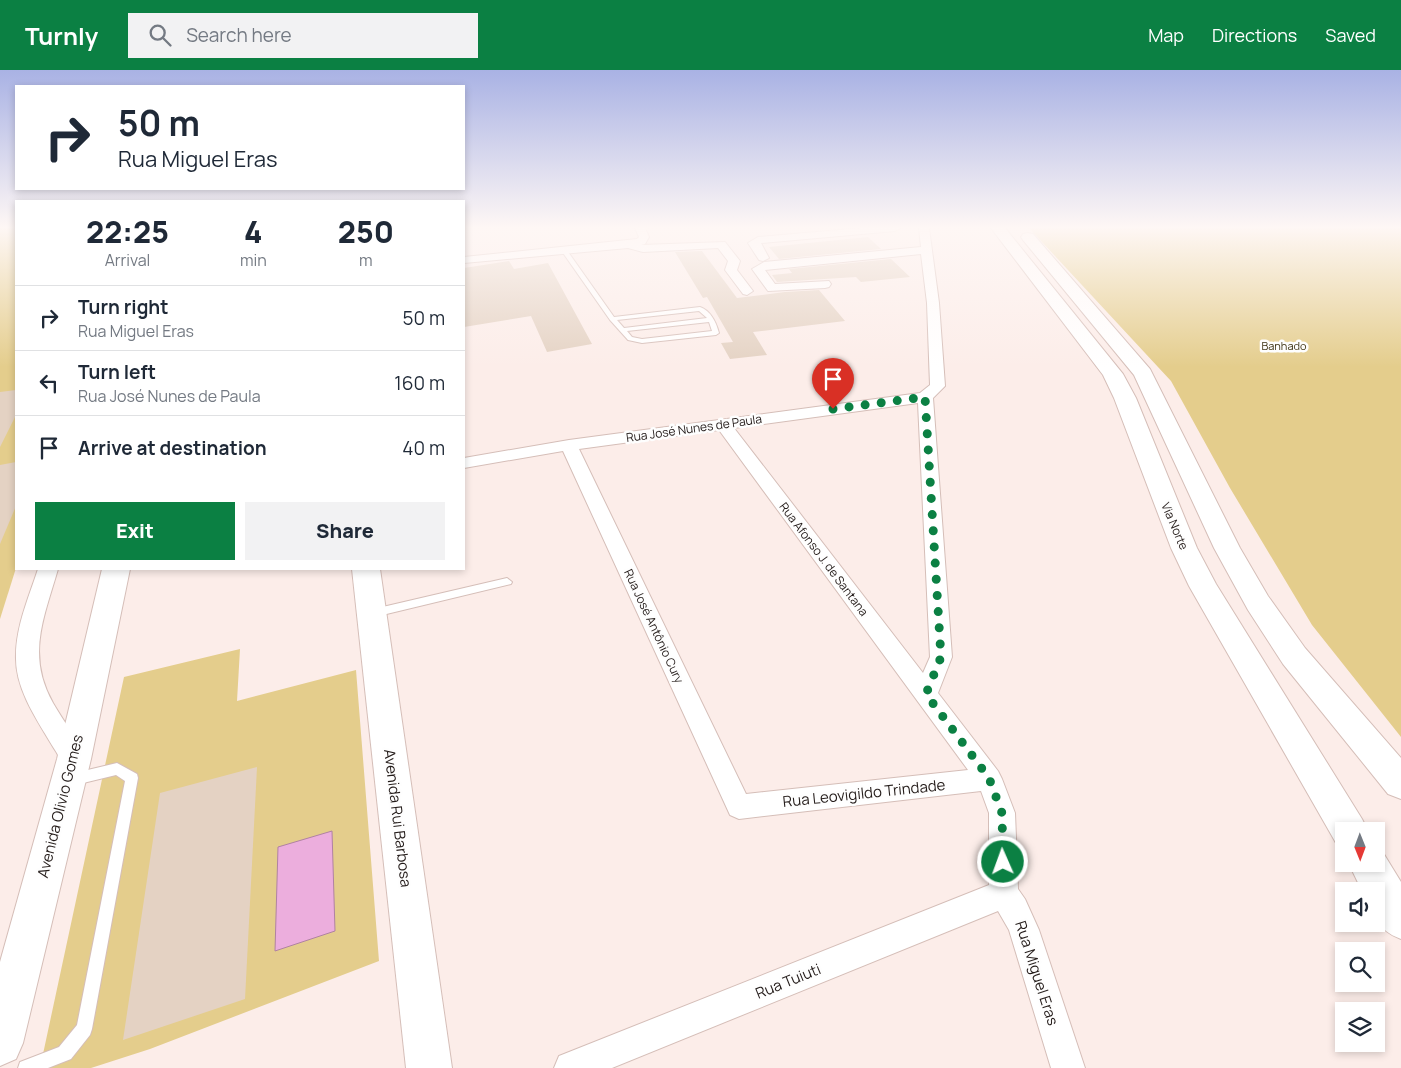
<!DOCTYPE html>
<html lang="en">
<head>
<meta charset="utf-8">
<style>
  body { margin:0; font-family:Manrope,sans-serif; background:#f2f2f3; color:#1f2937; height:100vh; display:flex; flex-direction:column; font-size:19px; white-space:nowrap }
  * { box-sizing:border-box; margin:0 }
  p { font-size:16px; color:#747a83 }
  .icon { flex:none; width:28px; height:28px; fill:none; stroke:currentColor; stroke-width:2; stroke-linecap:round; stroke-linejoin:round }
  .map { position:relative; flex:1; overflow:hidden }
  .drawer { position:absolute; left:15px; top:130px; width:450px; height:370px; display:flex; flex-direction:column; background:#fff; border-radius:0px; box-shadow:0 2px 8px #0003 }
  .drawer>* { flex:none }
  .guide { position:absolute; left:15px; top:15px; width:450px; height:105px; border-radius:0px; box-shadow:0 2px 8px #0003; background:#fff; color:#1f2937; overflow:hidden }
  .needle { width:32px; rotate:179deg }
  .buttons { position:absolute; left:1335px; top:752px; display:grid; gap:10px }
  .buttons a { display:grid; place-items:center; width:50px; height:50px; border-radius:0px; background:#fff; box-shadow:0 2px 8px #0003; font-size:25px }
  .pin { position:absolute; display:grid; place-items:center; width:42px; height:42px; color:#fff; margin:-51px -21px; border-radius:50% 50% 50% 0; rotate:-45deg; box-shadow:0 0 5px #0007 }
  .pin .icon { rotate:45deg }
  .me { position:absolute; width:55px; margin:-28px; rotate:358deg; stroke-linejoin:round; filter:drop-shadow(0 0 4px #0008) }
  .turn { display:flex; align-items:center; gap:18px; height:105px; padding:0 20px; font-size:22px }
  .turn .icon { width:65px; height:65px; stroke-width:2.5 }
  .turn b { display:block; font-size:35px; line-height:42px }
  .eta { display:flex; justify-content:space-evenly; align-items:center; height:85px; text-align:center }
  .eta b { font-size:30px; font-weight:800; line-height:35px }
  .cta { display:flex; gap:10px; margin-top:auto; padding:10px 20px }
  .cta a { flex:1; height:58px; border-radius:0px; background:#0b8043; color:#fff; font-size:20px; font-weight:800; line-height:58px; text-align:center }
  .cta a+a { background:#f2f2f3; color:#1f2937 }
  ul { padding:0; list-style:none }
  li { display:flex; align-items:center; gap:15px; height:65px; padding:0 20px; border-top:1px solid #e0e1e3 }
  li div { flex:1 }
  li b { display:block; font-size:19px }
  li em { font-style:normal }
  header { display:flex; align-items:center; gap:30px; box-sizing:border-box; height:70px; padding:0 25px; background:#0b8043; color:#fff }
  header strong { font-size:24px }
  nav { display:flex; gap:28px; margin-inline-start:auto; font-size:18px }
  .search { width:350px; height:45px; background:#f2f2f3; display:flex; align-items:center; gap:12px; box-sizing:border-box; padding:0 18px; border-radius:0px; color:#747a83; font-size:19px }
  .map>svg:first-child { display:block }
  .green { fill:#e4cd8c }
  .water { fill:#ecaedd; stroke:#b082a2 }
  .building { fill:#e4d2c3 }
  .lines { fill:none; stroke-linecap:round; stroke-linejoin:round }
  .lane-casing { stroke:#d5beb8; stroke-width:2 }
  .street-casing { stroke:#d5beb8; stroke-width:2 }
  .secondary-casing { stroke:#d5beb8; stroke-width:2 }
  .lane { fill:#fff; fill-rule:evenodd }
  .street { fill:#fff; fill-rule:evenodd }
  .secondary { fill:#fff; fill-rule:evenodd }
  .route { stroke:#0b8043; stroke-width:9; stroke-dasharray:0 16.2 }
  .labels { text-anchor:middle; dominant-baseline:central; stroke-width:5; stroke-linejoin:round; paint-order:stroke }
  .far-park-label { font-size:11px; fill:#3e3314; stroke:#fefefe }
  .street-label { font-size:12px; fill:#241c1a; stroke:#fefefe }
  .near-street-label { font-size:15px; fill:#241c1a; stroke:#fefefe }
</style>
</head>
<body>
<header>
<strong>Turnly</strong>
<div class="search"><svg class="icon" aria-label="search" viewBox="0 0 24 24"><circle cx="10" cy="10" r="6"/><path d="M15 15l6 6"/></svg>Search here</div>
<nav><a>Map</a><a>Directions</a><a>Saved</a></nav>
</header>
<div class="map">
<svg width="1401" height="998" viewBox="0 0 1401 998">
  <rect width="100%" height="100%" fill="#fcede9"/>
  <g class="green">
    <path d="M0,158H16V498L0,549Z"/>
    <path d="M1029,158H1401V667L1312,555L1230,418L1171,311Z"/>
    <path d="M240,579L237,631L356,600L379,891L150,979L91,998H40L124,607Z"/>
  </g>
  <path class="water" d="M332,761L335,861L275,881L278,777Z"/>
  <g class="building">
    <path d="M868,167L881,179L779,189L769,177Z"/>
    <path d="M702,181L737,228L785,222L819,220L845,251L753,262L767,285L730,289L721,273L733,272L707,227L703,228L675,182Z"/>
    <path d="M891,189L910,207L861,212L856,207L777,212L772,205L792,203L789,199Z"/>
    <path d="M509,191L514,199L548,193L592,274L547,282L531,246L464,257V198Z"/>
    <path d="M16,320V345L0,377V322Z"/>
    <path d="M16,392V436L0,474V395Z"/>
    <path d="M257,697L245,929L123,970L160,723Z"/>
  </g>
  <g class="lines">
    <defs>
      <g id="lane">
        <path d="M562,179H566L614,247L700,237C711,241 716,252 719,263L716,265L642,273L628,270L610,250L561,180ZM699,241L707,248L624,258L617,250ZM709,252L712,261L642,269L632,267L627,261Z"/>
        <path d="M507,508L512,512L511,514L374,547L370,546L369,543L370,540L374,539Z"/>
        <path d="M117,693L137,704L138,708L92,959L90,965L71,989L48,998H18L20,992L59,977L77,955L125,711L116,705L75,715L70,713L69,709L70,705L75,703Z"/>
      </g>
      <g id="street">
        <path d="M635,158H645L649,167L645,174L641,175L725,172L740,191L737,200L753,221L747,225L743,224L725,200L728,191L718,178L643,182L628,178L464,193V187L637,169L639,167Z"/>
        <path d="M862,158H900L895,161L761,173L769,188L763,191L759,190L748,173L758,167Z"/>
        <path d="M919,158H929L939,233L945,316L933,328L952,587L938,623L998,701L1002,709L1015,743L1018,819L1025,829L1039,860L1085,998H1051L1009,860L998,841L612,998H554L559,986L989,815V743L981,721L739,749L730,745L563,381L464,398V388L569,370L920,323L930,315L927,233L921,184L765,200L775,214L829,211L831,214L829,217L825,218L768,221L752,199L764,192L921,177ZM918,333L930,587L923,603L734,358ZM719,360L968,700L746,724L579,379Z"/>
        <path d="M38,499H58C44,548 26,585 53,633C64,652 77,669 87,689L83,697C77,699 70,701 65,696C61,693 58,684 55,680C39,653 16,621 16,589C15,558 29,527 38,499Z"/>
      </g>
      <g id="secondary">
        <path d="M991,158H1005L1123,304L1136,328L1197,478L1216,514L1362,749L1368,761H1344V776L1336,773L1189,516L1171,478L1114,328L1103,305Z"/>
        <path d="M1028,163L1033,164L1150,299L1240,478L1268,526L1305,578L1401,688V729L1388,724L1283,594L1248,540L1214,478L1134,305L1023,170L1021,167L1023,164Z"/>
        <path d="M102,499H130L91,689L23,973L16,989L0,996V892L57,689Z"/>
        <path d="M352,499H380L452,998H406Z"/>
        <path d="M1376,779L1382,781L1401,812V869C1375,859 1376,847 1376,821H1362L1349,794H1376Z"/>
      </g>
    </defs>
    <use href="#lane" class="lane-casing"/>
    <use href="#street" class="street-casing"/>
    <use href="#secondary" class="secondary-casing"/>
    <use href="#lane" class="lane"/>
    <use href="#street" class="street"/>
    <use href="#secondary" class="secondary"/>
  </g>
  <linearGradient id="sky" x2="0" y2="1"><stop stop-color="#a9b2e4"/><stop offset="0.53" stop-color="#fef7f5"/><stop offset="1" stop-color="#fef7f5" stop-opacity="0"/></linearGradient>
  <rect width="1401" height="297" fill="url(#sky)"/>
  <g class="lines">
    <path class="route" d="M833,339L925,327L941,587L926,624L989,708L1002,743L1003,792"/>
  </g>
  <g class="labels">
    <g class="far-park-label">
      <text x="1284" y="275">Banhado</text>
    </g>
    <g class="street-label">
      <text transform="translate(694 358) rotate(-8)">Rua José Nunes de Paula</text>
      <text transform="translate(1175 456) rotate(67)">Via Norte</text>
      <text transform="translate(824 489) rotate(53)">Rua Afonso J. de Santana</text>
      <text transform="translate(654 556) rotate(65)">Rua José Antônio Cury</text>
    </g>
    <g class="near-street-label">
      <text transform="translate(864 723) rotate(-6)">Rua Leovigildo Trindade</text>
      <text transform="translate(60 736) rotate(-76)">Avenida Olivio Gomes</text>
      <text transform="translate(398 748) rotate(83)">Avenida Rui Barbosa</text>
      <text transform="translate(1037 903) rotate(72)">Rua Miguel Eras</text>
      <text transform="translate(788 911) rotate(-22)">Rua Tuiuti</text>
    </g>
  </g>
</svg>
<div class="buttons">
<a><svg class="needle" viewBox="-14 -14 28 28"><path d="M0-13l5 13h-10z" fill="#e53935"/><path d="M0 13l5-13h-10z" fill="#747a83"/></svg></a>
<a><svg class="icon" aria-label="sound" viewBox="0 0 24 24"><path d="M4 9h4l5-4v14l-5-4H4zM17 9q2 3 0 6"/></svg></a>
<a><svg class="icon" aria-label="search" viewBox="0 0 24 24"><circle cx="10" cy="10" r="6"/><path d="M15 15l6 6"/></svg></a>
<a><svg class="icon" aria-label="layers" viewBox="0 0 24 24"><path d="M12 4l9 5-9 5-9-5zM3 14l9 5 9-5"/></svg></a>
</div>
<div class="pin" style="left:833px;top:339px;background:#d93025"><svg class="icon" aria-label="arrive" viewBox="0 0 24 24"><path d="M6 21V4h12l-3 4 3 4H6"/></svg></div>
<svg class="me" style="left:1003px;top:792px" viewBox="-20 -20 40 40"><circle r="17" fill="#0b8043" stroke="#fff" stroke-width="3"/><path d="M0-11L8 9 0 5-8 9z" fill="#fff"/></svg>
<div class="guide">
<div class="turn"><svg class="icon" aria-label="right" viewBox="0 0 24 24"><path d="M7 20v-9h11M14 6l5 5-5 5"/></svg><div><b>50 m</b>Rua Miguel Eras</div></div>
</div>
<section class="drawer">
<div class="eta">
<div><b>22:25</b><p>Arrival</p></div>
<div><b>4</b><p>min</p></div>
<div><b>250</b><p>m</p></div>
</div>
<ul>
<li><svg class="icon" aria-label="right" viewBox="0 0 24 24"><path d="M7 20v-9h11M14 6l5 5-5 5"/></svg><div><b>Turn right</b><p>Rua Miguel Eras</p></div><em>50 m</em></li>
<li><svg class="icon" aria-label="left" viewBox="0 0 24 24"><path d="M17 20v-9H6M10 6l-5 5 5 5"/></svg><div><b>Turn left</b><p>Rua José Nunes de Paula</p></div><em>160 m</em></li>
<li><svg class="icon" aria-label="arrive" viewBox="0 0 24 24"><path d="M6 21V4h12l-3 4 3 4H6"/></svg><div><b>Arrive at destination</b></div><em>40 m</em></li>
</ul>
<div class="cta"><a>Exit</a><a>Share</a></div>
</section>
</div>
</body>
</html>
